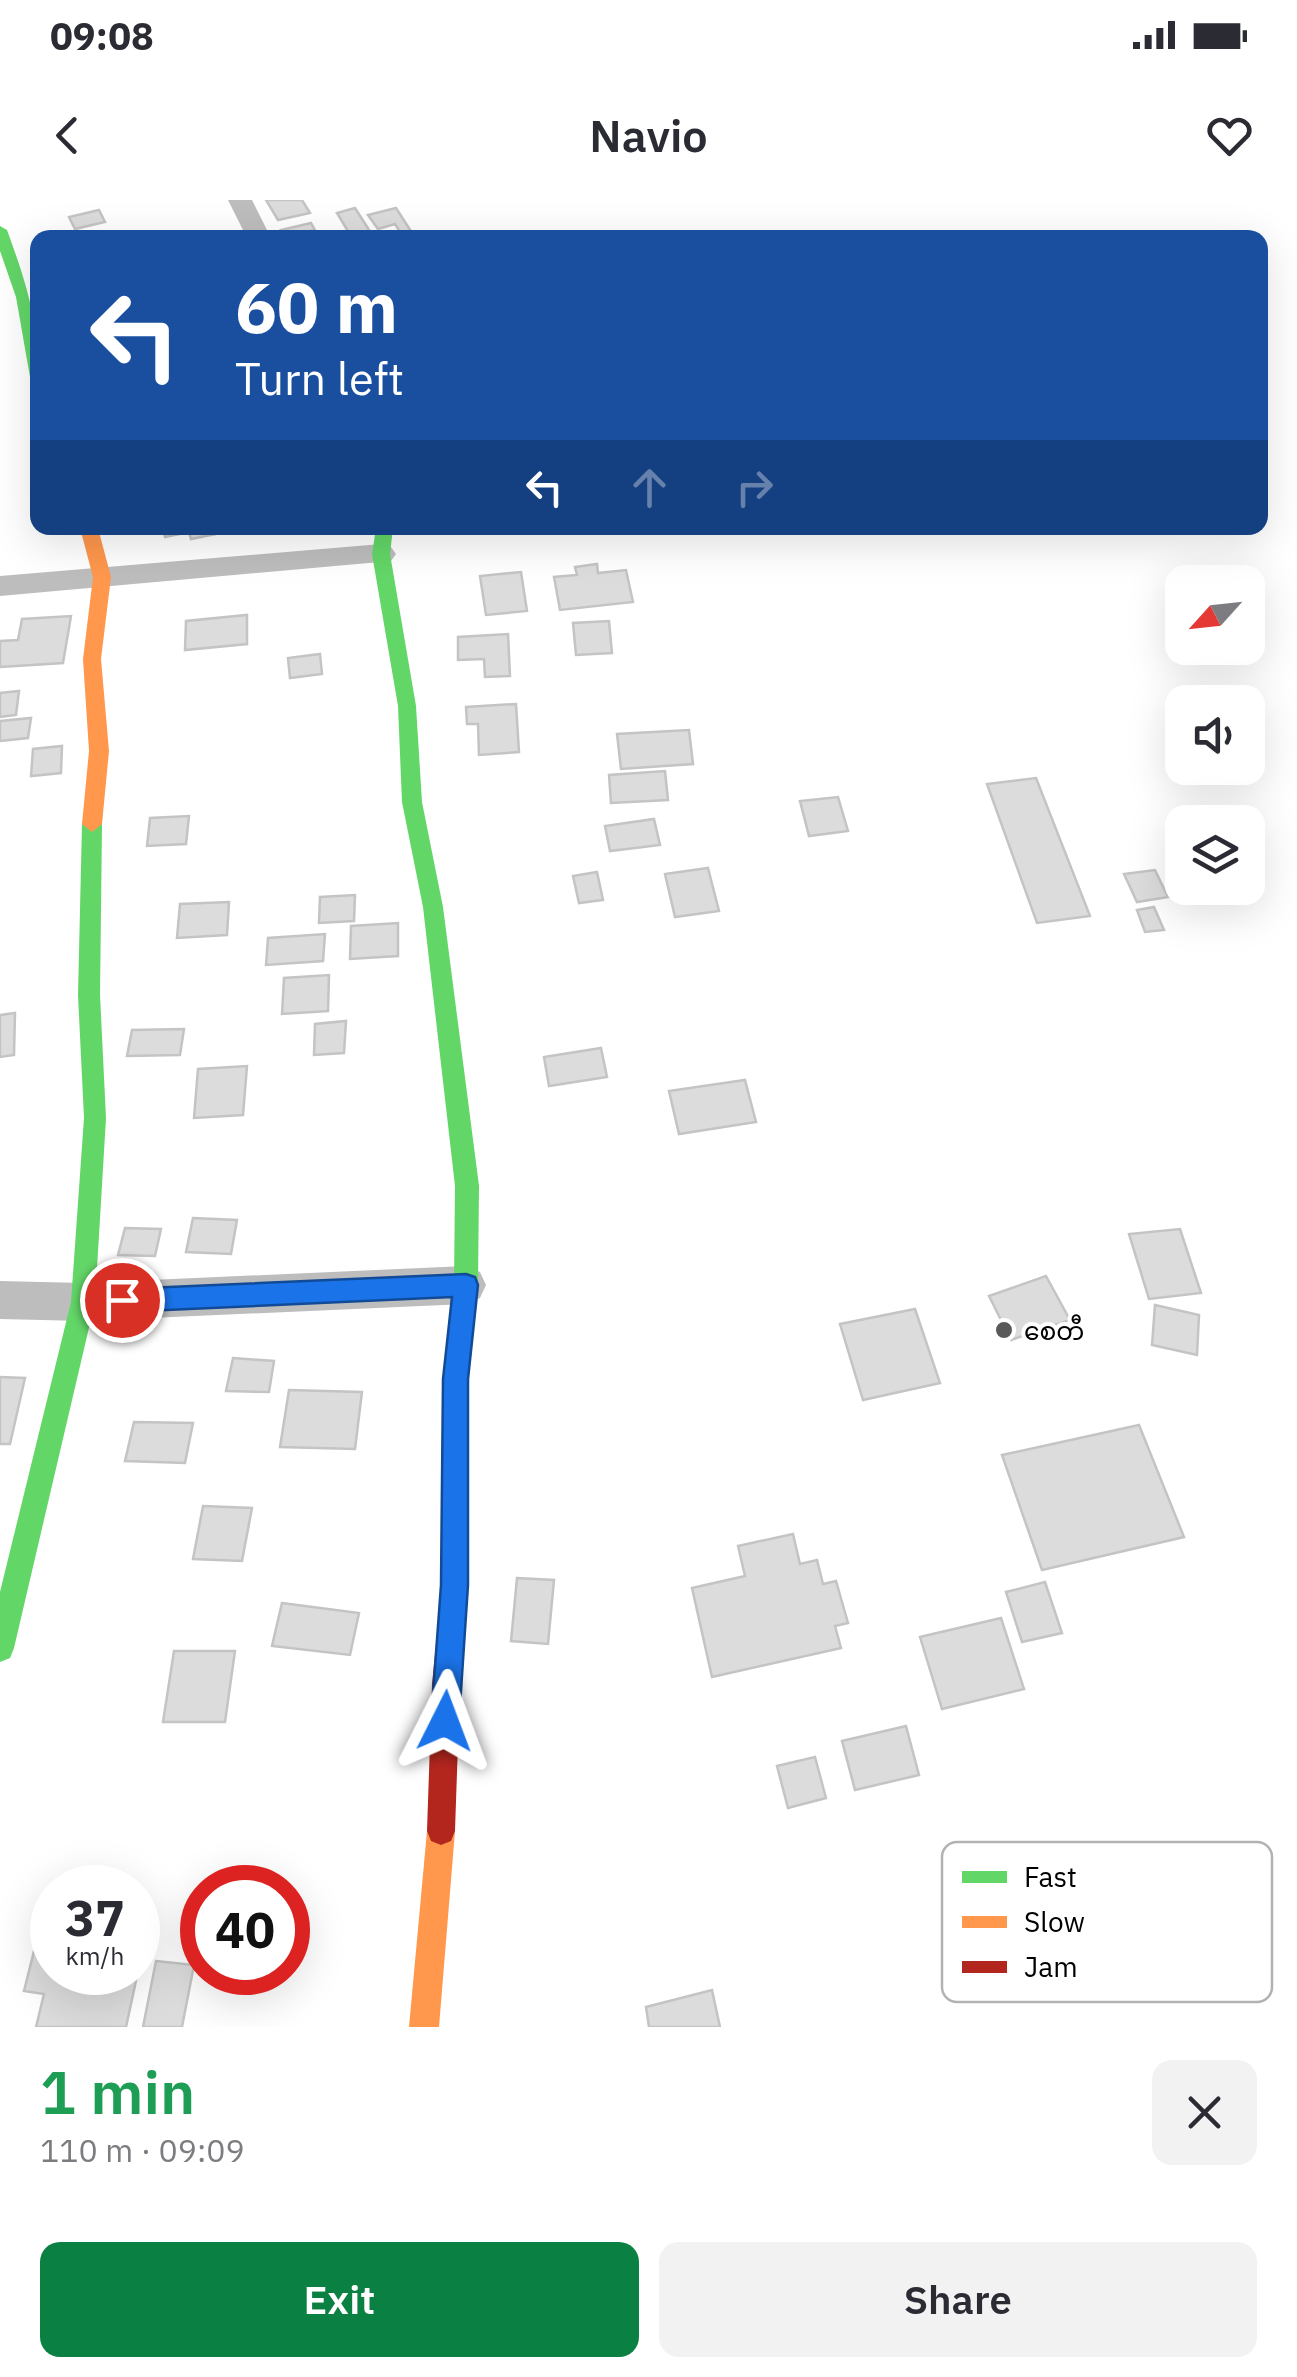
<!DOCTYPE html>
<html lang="en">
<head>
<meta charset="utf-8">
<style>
  body { margin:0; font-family:"IBM Plex Sans","Noto Sans Myanmar",sans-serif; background:#f2f2f3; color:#2b2b33; height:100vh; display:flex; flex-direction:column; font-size:38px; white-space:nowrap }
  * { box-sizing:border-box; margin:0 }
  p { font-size:32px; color:#7c7c81 }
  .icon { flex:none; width:55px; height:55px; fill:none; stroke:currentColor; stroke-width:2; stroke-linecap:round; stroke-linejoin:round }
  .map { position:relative; height:1827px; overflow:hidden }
  .details { display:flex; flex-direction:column; background:#fff; flex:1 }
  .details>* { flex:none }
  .banner { position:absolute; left:30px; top:30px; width:1238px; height:305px; border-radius:20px; box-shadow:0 10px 40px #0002; background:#1a4fa0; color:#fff; overflow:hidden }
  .needle { width:65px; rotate:243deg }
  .buttons { position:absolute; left:1165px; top:365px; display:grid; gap:20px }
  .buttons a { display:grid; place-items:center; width:100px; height:100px; border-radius:20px; background:#fff; box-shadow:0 10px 40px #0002; font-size:50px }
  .speed { position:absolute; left:30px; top:1665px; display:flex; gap:20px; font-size:50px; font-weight:700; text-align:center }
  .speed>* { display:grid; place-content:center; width:130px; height:130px; border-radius:50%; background:#fff; box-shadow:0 10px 40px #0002; line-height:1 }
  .speed small { font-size:25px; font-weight:400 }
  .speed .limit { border:15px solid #d22; background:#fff; color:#111 }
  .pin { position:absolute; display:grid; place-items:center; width:85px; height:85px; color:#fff; margin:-42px; border:5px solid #fff; border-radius:50%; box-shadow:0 2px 10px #0007 }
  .me { position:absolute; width:110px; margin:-55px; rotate:3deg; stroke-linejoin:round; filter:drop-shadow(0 0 8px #0008) }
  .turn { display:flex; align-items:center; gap:35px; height:210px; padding:0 40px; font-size:45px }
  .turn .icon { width:130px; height:130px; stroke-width:2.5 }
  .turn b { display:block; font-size:70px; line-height:85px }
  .lanes { display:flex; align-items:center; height:95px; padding:0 40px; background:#0003; justify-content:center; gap:50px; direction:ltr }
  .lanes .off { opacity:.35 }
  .round { display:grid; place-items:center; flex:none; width:105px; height:105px; border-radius:20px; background:#f2f2f3 }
  .overview { display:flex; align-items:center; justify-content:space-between; height:170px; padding:0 40px }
  h1 { font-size:60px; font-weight:600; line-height:75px; color:#1e9e55 }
  .cta { display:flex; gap:20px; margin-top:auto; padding:20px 40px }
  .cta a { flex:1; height:115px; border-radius:20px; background:#0b8043; color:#fff; font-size:40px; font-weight:600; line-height:115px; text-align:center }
  .cta a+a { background:#f2f2f3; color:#2b2b33 }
  .status { display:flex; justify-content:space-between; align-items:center; height:70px; padding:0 50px; background:#fff; direction:ltr }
  .status svg { height:28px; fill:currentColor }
  header { display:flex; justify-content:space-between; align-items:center; height:130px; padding:0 40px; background:#fff; font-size:45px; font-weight:600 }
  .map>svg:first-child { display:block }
  .building { fill:#dcdcdc; stroke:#c4c4c4; stroke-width:2.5 }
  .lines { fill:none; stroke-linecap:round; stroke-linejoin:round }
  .street { fill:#bdbdbd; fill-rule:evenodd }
  .fast { fill:#63d668; fill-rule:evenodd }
  .slow { fill:#ff974d; fill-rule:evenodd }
  .jam { fill:#b3261e; fill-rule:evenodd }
  .route { fill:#1a73e8; stroke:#114b97; stroke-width:2.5 }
  .poi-dot { fill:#595959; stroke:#fff; stroke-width:4 }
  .labels { text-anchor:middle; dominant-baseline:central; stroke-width:8; stroke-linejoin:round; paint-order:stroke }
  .poi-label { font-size:25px; fill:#000; stroke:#fff; text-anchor:start }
  .key { fill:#fff; stroke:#b2b2b2; stroke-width:2.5 }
  .key-label { font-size:28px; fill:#000 }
</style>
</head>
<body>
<div class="status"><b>09:08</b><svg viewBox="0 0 49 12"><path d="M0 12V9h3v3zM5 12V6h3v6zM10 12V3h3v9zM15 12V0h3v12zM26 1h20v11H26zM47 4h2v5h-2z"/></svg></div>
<header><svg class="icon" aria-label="back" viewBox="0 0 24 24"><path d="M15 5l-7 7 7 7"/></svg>Navio<svg class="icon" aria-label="heart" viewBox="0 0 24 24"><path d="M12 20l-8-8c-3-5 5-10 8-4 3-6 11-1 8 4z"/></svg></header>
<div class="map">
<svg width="1297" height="1827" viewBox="0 0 1297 1827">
  <rect width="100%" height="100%" fill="#fff"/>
  <g class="building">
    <path d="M266,0H302L310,13L278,20Z"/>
    <path d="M355,8L371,33L352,38L337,13Z"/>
    <path d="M396,8L414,36L404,38L395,24L378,29L368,15Z"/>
    <path d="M99,10L105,22L75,29L69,17Z"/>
    <path d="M311,23L315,30L304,32L307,38H286L281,30Z"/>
    <path d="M163,328H220L221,333L191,339L189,332L165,337Z"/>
    <path d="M597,364L598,373L626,370L633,402L560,410L554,377L577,375L575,367Z"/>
    <path d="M521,372L527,411L486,415L480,376Z"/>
    <path d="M247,415V444L185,450L186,421Z"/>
    <path d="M71,416L63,463L0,467V441L18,440L22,419Z"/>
    <path d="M609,421L612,453L576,455L573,423Z"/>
    <path d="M508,434L510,476L485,477L484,459L458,460V437Z"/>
    <path d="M320,454L322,474L290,478L288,458Z"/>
    <path d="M19,491L16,515L0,517V493Z"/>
    <path d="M516,504L519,552L479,555L478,524H467L466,507Z"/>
    <path d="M31,518L28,538L0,541V521Z"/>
    <path d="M689,530L693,564L621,569L617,534Z"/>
    <path d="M62,546L61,573L31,576L33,549Z"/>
    <path d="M665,571L668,600L611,603L609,575Z"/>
    <path d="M1036,578L1090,716L1037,723L987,584Z"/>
    <path d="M838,597L848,631L809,636L800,601Z"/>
    <path d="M189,616L186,644L147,646L150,618Z"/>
    <path d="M654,619L660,645L610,651L605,626Z"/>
    <path d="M708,668L719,711L675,717L665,674Z"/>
    <path d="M1155,670L1168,697L1137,702L1124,674Z"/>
    <path d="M597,672L603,700L579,703L573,676Z"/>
    <path d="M355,695L354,721L319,723L320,697Z"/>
    <path d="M229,702L227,735L177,738L180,704Z"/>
    <path d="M1154,707L1164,730L1145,732L1137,710Z"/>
    <path d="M398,723V756L350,759L351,726Z"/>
    <path d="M325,734L323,761L266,765L268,738Z"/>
    <path d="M329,775L328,811L282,814L284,778Z"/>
    <path d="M15,813L14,855L0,857V815Z"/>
    <path d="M346,821L344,853L314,855L315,824Z"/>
    <path d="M184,829L180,855L127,856L132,830Z"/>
    <path d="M601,848L607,877L549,886L544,857Z"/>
    <path d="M247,866L243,915L194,918L198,869Z"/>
    <path d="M745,880L756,922L679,934L669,891Z"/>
    <path d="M193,1018L237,1020L231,1054L186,1052Z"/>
    <path d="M125,1028L161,1029L155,1056L118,1055Z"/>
    <path d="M1180,1029L1201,1093L1149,1099L1129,1034Z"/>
    <path d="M1046,1076L1070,1120L1011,1140L989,1096Z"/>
    <path d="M1155,1105L1199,1115L1197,1155L1152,1145Z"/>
    <path d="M915,1109L940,1183L863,1200L840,1124Z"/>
    <path d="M233,1158L274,1161L269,1192L226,1191Z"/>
    <path d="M0,1177L25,1178L10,1244H0Z"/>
    <path d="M289,1190L362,1192L355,1249L280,1247Z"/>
    <path d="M134,1222L193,1223L185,1263L125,1261Z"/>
    <path d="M1139,1225L1184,1337L1042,1370L1002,1255Z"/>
    <path d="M203,1306L252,1308L242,1361L193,1359Z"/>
    <path d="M793,1334L800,1364L817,1360L823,1384L836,1381L848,1423L835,1426L841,1448L712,1477L692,1388L745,1376L738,1346Z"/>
    <path d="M517,1378L554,1380L548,1444L511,1441Z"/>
    <path d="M1045,1382L1062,1433L1022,1442L1006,1392Z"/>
    <path d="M282,1403L359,1413L350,1455L272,1446Z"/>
    <path d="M1001,1418L1024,1489L942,1509L920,1437Z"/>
    <path d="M174,1451H235L225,1522H163Z"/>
    <path d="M906,1526L919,1575L855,1590L842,1541Z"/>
    <path d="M815,1557L826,1598L788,1608L777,1566Z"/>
    <path d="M43,1715L52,1716V1772H138V1724L148,1725L126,1827H36L44,1794L24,1791Z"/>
    <path d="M156,1761L194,1765L182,1827H143Z"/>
    <path d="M712,1790L720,1827H649L646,1807Z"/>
  </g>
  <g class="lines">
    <g class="street">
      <path d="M228,0H252L271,38H247Z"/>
      <path d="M381,344L391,347L396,354L391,361L0,396V376Z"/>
      <path d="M466,1066L480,1072L486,1085L480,1098L466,1104L83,1121L0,1119V1081L83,1083Z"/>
    </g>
    <g class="fast">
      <path d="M0,26L7,30C28,88 38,119 38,182L30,177L16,97L0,51Z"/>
      <path d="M376,328H393L390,354L416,506L422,602L443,707L479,986L478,1085L468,1170L465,1178L456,1182L447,1178L444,1170L454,1085L455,986L423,707L402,602L398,506L372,354Z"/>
      <path d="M92,616L102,624L100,795L106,918L95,1102L14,1448L10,1458L0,1462V1392L71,1102L84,918L78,795L82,624Z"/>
    </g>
    <g class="slow">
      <path d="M80,328H98L111,377L101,459L109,551L102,624L92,632L82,624L89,551L83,459L93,377Z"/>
      <path d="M441,1617L451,1621L455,1631L439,1827H409L427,1631L431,1621Z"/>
    </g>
    <path class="jam" d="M456,1158L465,1162L468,1170V1385L460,1484L455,1631L451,1641L441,1645L431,1641L427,1631L432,1484L442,1385L444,1170L447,1162Z"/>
  </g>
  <path class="route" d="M466,1074L475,1077L478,1085L468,1179V1385L459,1521L455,1531L445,1535L435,1531L431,1521L441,1385L443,1179L452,1097L122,1112L113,1109L110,1100L113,1092L122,1089Z"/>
  <circle class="poi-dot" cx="1004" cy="1130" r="10"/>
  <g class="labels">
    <g class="poi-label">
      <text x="1024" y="1130">စေတီ</text>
    </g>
  </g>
  <rect x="942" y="1642" width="330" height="160" rx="15" class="key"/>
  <rect x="962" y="1671" width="45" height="12" fill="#63d668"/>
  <rect x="962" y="1716" width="45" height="12" fill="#ff974d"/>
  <rect x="962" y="1761" width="45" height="12" fill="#b3261e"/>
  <g class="key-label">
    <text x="1024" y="1687">Fast</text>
    <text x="1024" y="1732">Slow</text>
    <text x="1024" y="1777">Jam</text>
  </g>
</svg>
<div class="buttons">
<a><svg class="needle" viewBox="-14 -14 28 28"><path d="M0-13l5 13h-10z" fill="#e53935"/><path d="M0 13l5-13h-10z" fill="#7c7c81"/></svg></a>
<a><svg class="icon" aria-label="sound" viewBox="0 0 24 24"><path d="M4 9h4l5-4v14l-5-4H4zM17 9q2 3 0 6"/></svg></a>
<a><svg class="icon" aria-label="layers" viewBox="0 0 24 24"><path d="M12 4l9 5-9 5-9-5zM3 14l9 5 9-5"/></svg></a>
</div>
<div class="speed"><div>37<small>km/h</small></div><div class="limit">40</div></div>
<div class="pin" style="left:122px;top:1100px;background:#d93025"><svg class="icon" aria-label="arrive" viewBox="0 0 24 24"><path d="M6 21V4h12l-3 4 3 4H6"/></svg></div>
<svg class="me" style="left:445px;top:1521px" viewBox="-20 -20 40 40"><path d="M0-17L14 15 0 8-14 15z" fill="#1a73e8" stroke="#fff" stroke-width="4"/></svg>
<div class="banner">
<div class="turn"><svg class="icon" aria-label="left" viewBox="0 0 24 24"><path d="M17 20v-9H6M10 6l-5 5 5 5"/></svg><div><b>60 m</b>Turn left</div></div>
<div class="lanes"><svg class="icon" aria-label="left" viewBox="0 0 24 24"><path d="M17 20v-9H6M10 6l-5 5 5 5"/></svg><svg class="icon off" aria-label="ahead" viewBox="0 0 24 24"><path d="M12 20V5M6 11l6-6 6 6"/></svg><svg class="icon off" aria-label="right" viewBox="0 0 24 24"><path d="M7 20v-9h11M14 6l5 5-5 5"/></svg></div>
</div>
</div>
<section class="details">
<div class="overview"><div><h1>1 min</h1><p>110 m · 09:09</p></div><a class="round"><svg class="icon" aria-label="close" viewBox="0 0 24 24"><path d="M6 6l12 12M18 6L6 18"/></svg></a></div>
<div class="cta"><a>Exit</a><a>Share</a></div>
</section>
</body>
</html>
